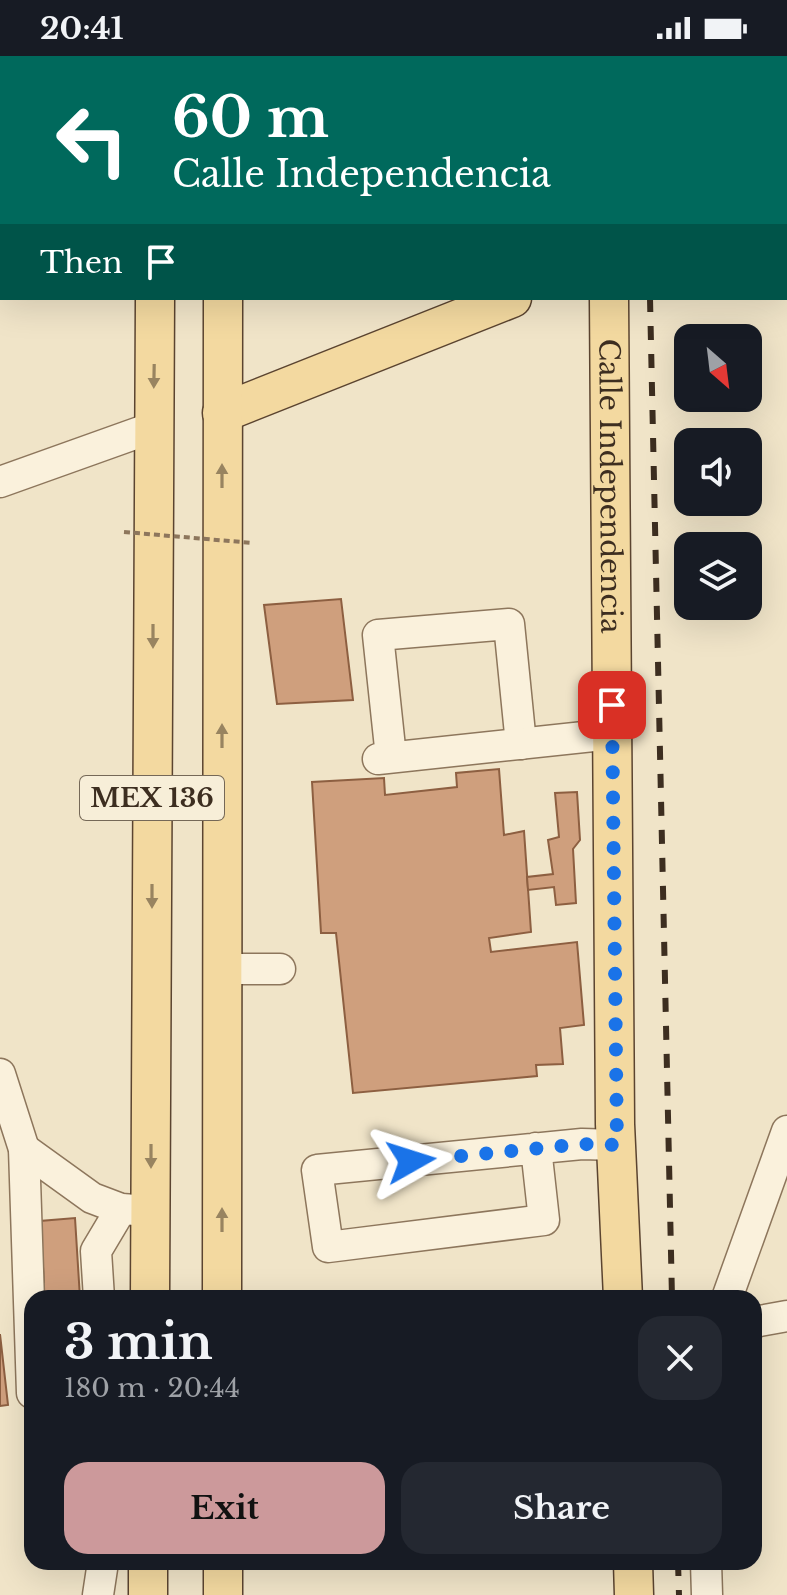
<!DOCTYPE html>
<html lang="en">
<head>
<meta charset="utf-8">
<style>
  body { margin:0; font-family:"Libre Baskerville",serif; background:#242831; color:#f1f3f6; height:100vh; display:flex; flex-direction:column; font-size:30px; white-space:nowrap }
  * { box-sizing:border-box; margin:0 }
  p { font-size:26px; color:#9ea1a6 }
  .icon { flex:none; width:44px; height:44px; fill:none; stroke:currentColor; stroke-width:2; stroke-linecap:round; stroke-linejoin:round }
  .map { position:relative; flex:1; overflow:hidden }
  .panel { position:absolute; left:24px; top:1234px; width:738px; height:280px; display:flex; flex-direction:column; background:#171b24; border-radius:24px; box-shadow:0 8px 32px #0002 }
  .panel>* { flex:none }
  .top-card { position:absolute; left:0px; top:0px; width:788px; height:244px; box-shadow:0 8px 32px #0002; background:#00695c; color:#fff; overflow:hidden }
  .needle { width:52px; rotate:152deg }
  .controls { position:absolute; left:674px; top:268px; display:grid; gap:16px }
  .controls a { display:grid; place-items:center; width:88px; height:88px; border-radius:16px; background:#171b24; box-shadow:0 8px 32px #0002; font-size:40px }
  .pin { position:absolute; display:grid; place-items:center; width:68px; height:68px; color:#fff; margin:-34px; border-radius:16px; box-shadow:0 4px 12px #0006 }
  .me { position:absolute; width:88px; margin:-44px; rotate:84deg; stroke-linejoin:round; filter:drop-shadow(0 0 6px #0008) }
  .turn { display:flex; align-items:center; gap:28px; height:168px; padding:0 40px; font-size:36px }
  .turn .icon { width:104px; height:104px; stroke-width:2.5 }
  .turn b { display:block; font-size:56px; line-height:68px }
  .then { display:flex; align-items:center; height:76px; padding:0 40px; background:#0003; gap:16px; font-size:30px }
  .round { display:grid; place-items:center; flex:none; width:84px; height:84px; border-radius:24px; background:#242831 }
  .overview { display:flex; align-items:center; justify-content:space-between; height:136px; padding:0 40px }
  h1 { font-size:48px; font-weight:700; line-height:60px }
  .action { display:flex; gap:16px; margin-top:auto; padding:16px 40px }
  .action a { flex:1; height:92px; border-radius:24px; background:#cc999b; color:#111; font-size:32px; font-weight:700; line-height:92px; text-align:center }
  .action a+a { background:#242831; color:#f1f3f6 }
  .status { display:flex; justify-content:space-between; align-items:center; height:56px; padding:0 40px; background:#171b24; direction:ltr }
  .status svg { height:22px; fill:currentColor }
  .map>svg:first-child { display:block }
  .building { fill:#cf9f7d; stroke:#8d5f41; stroke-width:2 }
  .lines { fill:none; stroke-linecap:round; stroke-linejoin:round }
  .minor-casing { stroke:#8d765c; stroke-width:33 }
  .major-casing { stroke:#5b4430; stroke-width:41 }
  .minor { stroke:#faf1dc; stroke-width:30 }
  .major { stroke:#f3d9a0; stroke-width:38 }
  .rail { stroke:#3d2e20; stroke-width:6; stroke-dasharray:14 14; stroke-linecap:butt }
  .path-bridge { stroke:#8d765c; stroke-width:4; stroke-dasharray:6 4; stroke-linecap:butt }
  .oneway { fill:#988460 }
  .route { stroke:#1a73e8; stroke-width:14; stroke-dasharray:0 25.2 }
  .labels { text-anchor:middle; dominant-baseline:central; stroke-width:8; stroke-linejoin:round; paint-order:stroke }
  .shield { fill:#f7eed8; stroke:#756857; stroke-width:2 }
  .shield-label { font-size:26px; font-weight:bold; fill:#3d2e20 }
  .street-label { font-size:28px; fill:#3d2e20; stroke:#f7eed8 }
</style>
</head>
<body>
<div class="status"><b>20:41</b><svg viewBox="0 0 49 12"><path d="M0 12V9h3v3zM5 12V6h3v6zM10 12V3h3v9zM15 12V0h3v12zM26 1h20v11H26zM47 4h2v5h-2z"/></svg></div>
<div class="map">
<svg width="787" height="1539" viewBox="0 0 787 1539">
  <rect width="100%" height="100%" fill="#f0e4c8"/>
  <g class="building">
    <path d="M341,543L353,644L277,648L264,549Z"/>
    <path d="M499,713L504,779L524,775L531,876L489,882L491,896L577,886L584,969L560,972L563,1008L536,1009L537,1020L353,1037L336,877H321L312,726L384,722L385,739L457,731L456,717Z"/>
    <path d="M577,736L580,784L573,793L576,847L556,849L554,831L528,834L527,821L553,818L548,784L559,781L555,737Z"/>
    <path d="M75,1162L80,1242H40L39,1227L44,1226L40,1165Z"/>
    <path d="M0,1278L8,1349L0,1350Z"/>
  </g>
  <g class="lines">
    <defs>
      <g id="minor">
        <path d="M680,0L681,2"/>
        <path d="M324,2V0"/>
        <path d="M464,2V0"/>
        <path d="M0,426L154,371"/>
        <path d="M391,701L378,579L509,568L521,688"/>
        <path d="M378,703L612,678"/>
        <path d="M222,913H280"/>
        <path d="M0,1018L24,1093L32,1337"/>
        <path d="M536,1092L544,1164L328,1191L317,1114L582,1088L617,1089"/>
        <path d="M24,1093L92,1142L121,1153L151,1155"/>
        <path d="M99,1242L96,1195L121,1153"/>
        <path d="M727,1242L787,1075"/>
        <path d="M754,1266L787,1260"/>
        <path d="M706,1506L707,1539"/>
        <path d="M98,1539L103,1506"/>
      </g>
      <g id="major">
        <path d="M603,0L604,2"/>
        <path d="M157,2V0"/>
        <path d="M224,2V0"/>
        <path d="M786,140L787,139"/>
        <path id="s1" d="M609,242L615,1068L623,1242"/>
        <path d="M222,357L512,242"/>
        <path d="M150,1242L155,242"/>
        <path d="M222,1242L223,242"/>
        <path d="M148,1506V1539"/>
        <path d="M223,1506V1539"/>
        <path d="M633,1506L634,1539"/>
      </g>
    </defs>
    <use href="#minor" class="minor-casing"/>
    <use href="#major" class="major-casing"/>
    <use href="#minor" class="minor"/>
    <use href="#major" class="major"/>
    <g class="rail">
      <path d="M645,0V2"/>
      <path d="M650,242L672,1242"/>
      <path d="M678,1506L679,1539"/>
    </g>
    <path class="path-bridge" d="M124,476L253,487"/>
  </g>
  <defs><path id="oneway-solid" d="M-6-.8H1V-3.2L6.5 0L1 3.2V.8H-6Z" transform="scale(2)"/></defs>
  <g class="oneway">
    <use href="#oneway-solid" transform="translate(154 320) rotate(91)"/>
    <use href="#oneway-solid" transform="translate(222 420) rotate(-90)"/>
    <use href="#oneway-solid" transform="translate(153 580) rotate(90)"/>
    <use href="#oneway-solid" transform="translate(222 680) rotate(-90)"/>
    <use href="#oneway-solid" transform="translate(152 840) rotate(90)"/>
    <use href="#oneway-solid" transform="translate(151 1100) rotate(90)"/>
    <use href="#oneway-solid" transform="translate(222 1164) rotate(-90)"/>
  </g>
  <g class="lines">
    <path class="route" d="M411,1105L582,1088L617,1089L612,649"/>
  </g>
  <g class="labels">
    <rect class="shield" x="80" y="720" width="144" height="44" rx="6"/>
    <g class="shield-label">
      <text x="152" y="742">MEX 136</text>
    </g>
    <g class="street-label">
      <text stroke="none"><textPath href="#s1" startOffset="188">Calle Independencia</textPath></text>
    </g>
  </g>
</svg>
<div class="controls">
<a><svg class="needle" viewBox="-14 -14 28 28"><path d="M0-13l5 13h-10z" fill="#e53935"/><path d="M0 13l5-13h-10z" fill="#9ea1a6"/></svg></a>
<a><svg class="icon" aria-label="sound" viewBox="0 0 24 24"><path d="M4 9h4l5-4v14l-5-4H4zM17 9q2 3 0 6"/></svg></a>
<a><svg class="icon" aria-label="layers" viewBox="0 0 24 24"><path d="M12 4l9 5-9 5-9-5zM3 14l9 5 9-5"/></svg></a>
</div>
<div class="pin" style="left:612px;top:649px;background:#d93025"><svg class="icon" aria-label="arrive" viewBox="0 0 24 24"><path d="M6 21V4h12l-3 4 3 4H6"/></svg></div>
<svg class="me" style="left:411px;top:1105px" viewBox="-20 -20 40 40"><path d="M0-17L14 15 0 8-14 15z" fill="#1a73e8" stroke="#fff" stroke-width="4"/></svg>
<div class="top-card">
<div class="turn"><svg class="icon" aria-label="left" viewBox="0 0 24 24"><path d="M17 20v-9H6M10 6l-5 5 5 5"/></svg><div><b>60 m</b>Calle Independencia</div></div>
<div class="then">Then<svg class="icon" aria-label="arrive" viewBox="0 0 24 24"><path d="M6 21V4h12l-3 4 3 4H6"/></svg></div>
</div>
<section class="panel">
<div class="overview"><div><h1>3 min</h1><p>180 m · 20:44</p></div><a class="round"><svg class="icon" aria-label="close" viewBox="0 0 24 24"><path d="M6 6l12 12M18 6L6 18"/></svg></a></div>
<div class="action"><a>Exit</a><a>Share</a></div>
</section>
</div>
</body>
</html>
